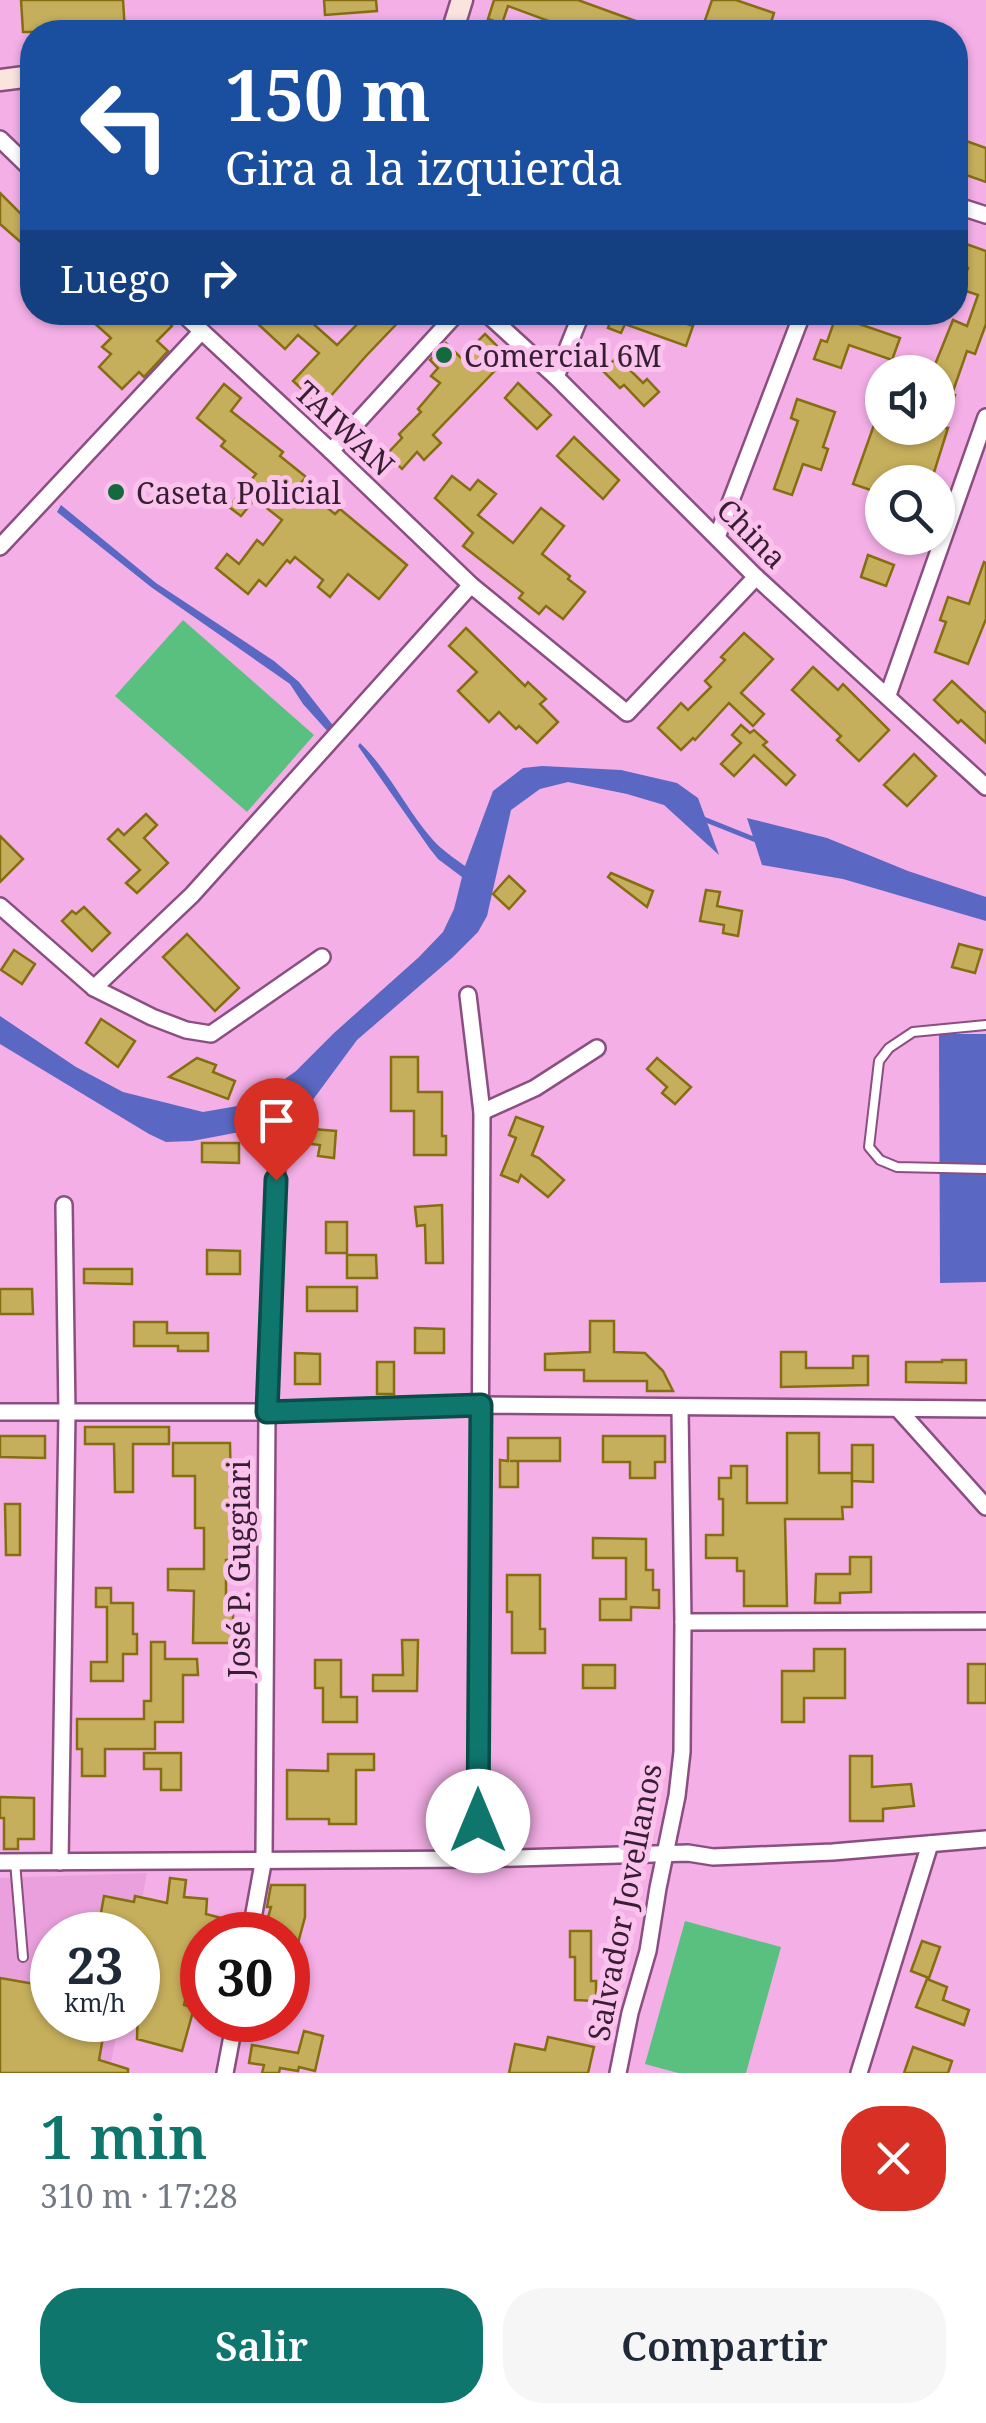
<!DOCTYPE html>
<html lang="es">
<head>
<meta charset="utf-8">
<style>
  body { margin:0; font-family:"Noto Serif",serif; background:#f6f6f7; color:#1f2937; height:100vh; display:flex; flex-direction:column; font-size:38px; white-space:nowrap }
  * { box-sizing:border-box; margin:0 }
  p { font-size:32px; color:#747a83 }
  .icon { flex:none; width:55px; height:55px; fill:none; stroke:currentColor; stroke-width:2; stroke-linecap:round; stroke-linejoin:round }
  .map { position:relative; height:2073px; overflow:hidden }
  .sheet { display:flex; flex-direction:column; background:#fff; flex:1 }
  .sheet>* { flex:none }
  .top-card { position:absolute; left:20px; top:20px; width:948px; height:305px; border-radius:40px; box-shadow:0 2px 8px #0004; background:#1a4fa0; color:#fff; overflow:hidden }
  .fabs { position:absolute; left:865px; top:355px; display:grid; gap:20px }
  .fabs a { display:grid; place-items:center; width:90px; height:90px; border-radius:50%; background:#fff; box-shadow:0 2px 8px #0004; font-size:50px }
  .speed { position:absolute; left:30px; top:1912px; display:flex; gap:20px; font-size:50px; font-weight:700; text-align:center }
  .speed>* { display:grid; place-content:center; width:130px; height:130px; border-radius:50%; background:#fff; box-shadow:0 2px 8px #0004; line-height:1 }
  .speed small { font-size:25px; font-weight:400 }
  .speed .limit { border:15px solid #d22; background:#fff; color:#111 }
  .pin { position:absolute; display:grid; place-items:center; width:85px; height:85px; color:#fff; margin:-102px -42px; border-radius:50% 50% 50% 0; rotate:-45deg; box-shadow:0 0 10px #0007 }
  .pin .icon { rotate:45deg }
  .me { position:absolute; width:110px; margin:-55px; rotate:0deg; stroke-linejoin:round; filter:drop-shadow(0 0 8px #0008) }
  .turn { display:flex; align-items:center; gap:35px; height:210px; padding:0 40px; font-size:45px }
  .turn .icon { width:130px; height:130px; stroke-width:2.5 }
  .turn b { display:block; font-size:70px; line-height:85px }
  .then { display:flex; align-items:center; height:95px; padding:0 40px; background:#0003; gap:20px; font-size:38px }
  .round { display:grid; place-items:center; flex:none; width:105px; height:105px; border-radius:40px; background:#f6f6f7 }
  .summary { display:flex; align-items:center; justify-content:space-between; height:170px; padding:0 40px }
  h1 { font-size:60px; font-weight:600; line-height:75px; color:#0f766e }
  .primary-button { display:flex; gap:20px; margin-top:auto; padding:20px 40px }
  .primary-button a { flex:1; height:115px; border-radius:40px; background:#0f766e; color:#fff; font-size:40px; font-weight:600; line-height:115px; text-align:center }
  .primary-button a+a { background:#f6f6f7; color:#1f2937 }
  .map>svg:first-child { display:block }
  .built { fill:#eaa0dc }
  .green { fill:#59c080 }
  .water { fill:#5a68c3 }
  .lines { fill:none; stroke-linecap:round; stroke-linejoin:round }
  .stream { stroke:#5a68c3; stroke-width:5 }
  .building { fill:#c6af5c; stroke:#846e10; stroke-width:2.5 }
  .lane-casing { stroke:#8b4e80; stroke-width:12 }
  .street-casing { stroke:#8b4e80; stroke-width:20 }
  .secondary-casing { stroke:#8b4e80; stroke-width:25 }
  .lane { stroke:#fff; stroke-width:8 }
  .street { stroke:#fff; stroke-width:15 }
  .secondary { stroke:#fce4de; stroke-width:20 }
  .route-casing { stroke:#0a4d48; stroke-width:25 }
  .route { stroke:#0f766e; stroke-width:18 }
  .poi-dot { fill:#136a3c; stroke:#fac2ed; stroke-width:4 }
  .labels { text-anchor:middle; dominant-baseline:central; stroke-width:10; stroke-linejoin:round; paint-order:stroke }
  .poi-label { font-size:30px; fill:#381e33; stroke:#fac2ed; text-anchor:start }
  .street-label { font-size:30px; fill:#381e33; stroke:#fac2ed }
</style>
</head>
<body>
<div class="map">
<svg width="986" height="2073" viewBox="0 0 986 2073">
  <rect width="100%" height="100%" fill="#f4afe6"/>
  <path class="built" d="M147,1873L135,1935H52V2020H119L109,2073H0V1878Z"/>
  <g class="green">
    <path d="M183,620L314,735L247,812L115,696Z"/>
    <path d="M685,1921L781,1947L746,2073H678L645,2064Z"/>
  </g>
  <g class="water">
    <path d="M61,505L156,583L274,661L299,682L335,728L330,734L303,704L290,684L151,587L57,512Z"/>
    <path d="M360,743C390,772 406,810 433,840C442,850 454,858 465,866L493,791L523,768L542,766L621,770L677,783L698,798L719,855L664,805L627,794L568,782L540,789L511,810L487,916L478,932L453,957L357,1040L309,1105L287,1117L256,1129L192,1141L166,1142L149,1134L0,1044V1016L76,1067L123,1092L203,1112L243,1105L267,1092L296,1071L334,1033L419,957L443,932L454,909L462,877L438,859L430,849L358,746Z"/>
    <path d="M747,818L827,838L908,871L986,897V921L843,879L762,865Z"/>
    <path d="M939,1034H986V1282L940,1283Z"/>
  </g>
  <g class="lines">
    <path class="stream" d="M701,818L756,840"/>
  </g>
  <g class="building">
    <path d="M21,0H123L125,32H23Z"/>
    <path d="M324,0H376L377,11L325,15Z"/>
    <path d="M494,0H578L666,32H561L552,29L554,23L508,6L502,24L488,19Z"/>
    <path d="M712,0H736L774,13L768,32H701Z"/>
    <path d="M955,137L986,148V182L955,171Z"/>
    <path d="M0,193L32,225V252L0,224Z"/>
    <path d="M955,240L986,251V324L975,354L967,351L952,394L955,395L943,428H948L931,482H882V494L853,484L875,422L882,424V428H938V372H932L953,320L967,326L978,295L960,289L968,268L955,264Z"/>
    <path d="M82,312H157L172,326L157,341L168,351L144,377L139,372L122,389L99,367L111,354L102,347L111,338Z"/>
    <path d="M245,312H305L312,319L310,321L337,345L369,312H408L366,356L321,407L293,381L319,353L298,335L285,349Z"/>
    <path d="M599,312H666L665,316L693,326L686,346L625,324L621,333L608,328L611,319Z"/>
    <path d="M836,316L900,338L892,360L849,345L841,368L814,359L821,340L827,342Z"/>
    <path d="M485,334L508,357L433,435L441,443L424,460L417,452L402,469L387,454L402,438L399,434L421,412L418,409L440,383L431,376L438,368L430,360L446,343L461,358Z"/>
    <path d="M617,357L643,383L647,379L659,392L644,406L624,385L620,388L603,371Z"/>
    <path d="M518,383L551,415L537,429L505,398Z"/>
    <path d="M224,384L241,398L231,411L283,452L280,456L306,477L299,485L335,514L340,509L407,565L379,599L348,574L330,597L318,587L323,580L295,557L290,563L287,560L266,586L259,580L248,594L216,568L227,554L239,564L257,540L263,545L282,520L255,499L241,516L229,507L256,474L221,446L225,441L197,418Z"/>
    <path d="M797,399L835,412L823,447L828,449L821,470L803,464L792,495L774,489L798,421L791,418Z"/>
    <path d="M574,437L619,480L603,499L557,456Z"/>
    <path d="M452,476L470,490L478,480L496,494L478,515L513,543L541,508L564,526L542,554L570,576L568,579L585,592L563,619L546,606L539,614L519,598L523,593L463,546L473,533L435,498Z"/>
    <path d="M868,555L894,565L886,586L861,577Z"/>
    <path d="M984,562L986,563V619L968,664L935,652L946,622L940,620L948,597L969,604Z"/>
    <path d="M466,628L525,686L528,682L546,699L540,704L558,722L537,743L519,726L516,729L499,712L489,722L458,691L477,672L449,646Z"/>
    <path d="M744,633L773,659L741,693L764,714L753,726L729,703L695,740L693,738L681,750L658,728L681,703L688,710L711,687L705,681L725,660L721,657Z"/>
    <path d="M813,667L838,690L843,684L889,730L859,761L837,740L841,736L792,690Z"/>
    <path d="M952,681L986,713V743L961,720L958,723L934,700Z"/>
    <path d="M741,725L750,733L754,730L767,742L763,745L795,775L786,785L754,755L734,776L721,764L741,743L732,735Z"/>
    <path d="M914,754L936,776L907,806L884,785Z"/>
    <path d="M146,814L157,825L144,838L168,863L137,893L126,883L140,870L108,839L118,829L124,835Z"/>
    <path d="M0,836L23,859L0,882Z"/>
    <path d="M611,873L653,891L647,907L608,877Z"/>
    <path d="M509,876L525,891L509,909L493,894Z"/>
    <path d="M706,890L720,892L717,906L742,911L738,936L723,933L724,925L700,921Z"/>
    <path d="M84,907L110,933L92,951L62,921L72,911L76,914Z"/>
    <path d="M187,934L239,988L215,1011L163,957Z"/>
    <path d="M959,944L982,950L975,973L952,967Z"/>
    <path d="M14,950L35,964L22,984L1,970Z"/>
    <path d="M101,1019L135,1041L118,1067L86,1043Z"/>
    <path d="M391,1057H418V1092H442V1136H446V1155H414V1111H391Z"/>
    <path d="M197,1058L216,1065L213,1072L235,1081L228,1099L169,1077Z"/>
    <path d="M657,1058L691,1087L675,1104L662,1093L667,1087L647,1069Z"/>
    <path d="M516,1117L543,1127L532,1155L539,1158L564,1180L548,1197L521,1175L518,1182L501,1175L516,1138L509,1135Z"/>
    <path d="M313,1129L336,1131L334,1158L318,1156L320,1145L311,1144Z"/>
    <path d="M202,1143H239V1163L202,1162Z"/>
    <path d="M442,1205L443,1263H426L425,1225L417,1226L415,1207Z"/>
    <rect x="326" y="1222" width="21" height="31"/>
    <path d="M207,1250L240,1251V1274H207Z"/>
    <path d="M347,1255H376L377,1278H347Z"/>
    <path d="M84,1269H132V1284L84,1283Z"/>
    <rect x="307" y="1287" width="50" height="24"/>
    <path d="M0,1289H32L33,1314H0Z"/>
    <path d="M590,1321H614V1352L645,1353L663,1371L673,1391H647V1381H584V1370H545V1354L590,1352Z"/>
    <path d="M134,1322H167V1333H208V1351H178V1346H134Z"/>
    <path d="M415,1328L444,1329V1353H415Z"/>
    <path d="M781,1352H806V1368H853V1356H868V1385L781,1387Z"/>
    <path d="M295,1353L320,1354V1384H295Z"/>
    <path d="M942,1360H966V1383L906,1382V1362H942Z"/>
    <rect x="377" y="1362" width="17" height="32"/>
    <path d="M85,1427H169V1444H133V1492H115L114,1444H85Z"/>
    <path d="M787,1433H819V1473H852V1507H842L843,1519H785L787,1606H744V1571H737V1558H706V1535H723V1499H719V1478H731V1466H747V1503H787Z"/>
    <path d="M0,1436H45V1458L0,1457Z"/>
    <path d="M603,1436H665V1462H655V1478H630V1462H603Z"/>
    <path d="M508,1438H560V1461H510H518V1487H500V1460L508,1461Z"/>
    <path d="M173,1443H230L232,1546H237V1560H226V1596H233V1643H193L194,1591L168,1590V1569H204V1528H195V1476H173Z"/>
    <path d="M852,1445H873V1482L852,1481Z"/>
    <path d="M5,1504H20V1555H6Z"/>
    <path d="M593,1538L646,1539V1570H653V1590H659V1608L631,1607V1620H600V1599H626V1558H593Z"/>
    <path d="M850,1557H871V1592L840,1593V1603H815L816,1574H850Z"/>
    <path d="M507,1575H540V1629H545V1653H512V1612H507Z"/>
    <path d="M96,1588H111V1603H133V1634H137V1654H123V1681H91V1662H107V1607H96Z"/>
    <path d="M402,1640H418L417,1691H373V1675H403Z"/>
    <path d="M151,1642H165V1659H197L198,1675H183V1722H155V1749H105V1776H82V1749H77V1719H144V1701H151Z"/>
    <path d="M814,1649H845V1698H804V1722H782V1671H814Z"/>
    <path d="M315,1660H341V1697H357V1722H323V1688H315Z"/>
    <rect x="968" y="1664" width="18" height="39"/>
    <rect x="583" y="1665" width="32" height="23"/>
    <path d="M144,1753H181V1790H161V1769H144Z"/>
    <path d="M328,1754H374V1770H356V1824H329V1819H287V1770L328,1771Z"/>
    <path d="M850,1756H872V1787L911,1784L914,1806L883,1809V1821H850Z"/>
    <path d="M0,1797L34,1798V1839H18V1849H4V1818H0Z"/>
    <path d="M170,1878L186,1880L184,1897L207,1899L206,1914L221,1918L217,1934L203,1931L202,1957H196L184,2005L194,2008L182,2051L137,2039L138,2006L141,2008L152,1972H144L143,1953H138V1935H97L104,1896L134,1902L135,1896L167,1903Z"/>
    <path d="M271,1885H305V1917L292,1965L288,1964V1935H263L271,1907H267Z"/>
    <path d="M570,1931H591V1981H596V2001L575,2000V1957H570Z"/>
    <path d="M922,1941L940,1947L929,1978L911,1971Z"/>
    <path d="M0,1978L52,1987V2020H106L99,2060L128,2069V2073H0Z"/>
    <path d="M927,1979L947,1987L943,2000L969,2010L964,2025L916,2007Z"/>
    <path d="M304,2031L323,2036L315,2071L299,2067L298,2071L280,2068L279,2073H262L264,2065L249,2063L252,2045L298,2053Z"/>
    <path d="M548,2037L594,2047L588,2073H509L515,2044L545,2050Z"/>
    <path d="M913,2047L952,2061L948,2073H904Z"/>
  </g>
  <g class="lines">
    <defs>
      <g id="lane">
        <path d="M986,1025L913,1032L889,1048L879,1061L869,1147L880,1160L897,1167L986,1169"/>
        <path d="M15,1862L23,1957"/>
      </g>
      <g id="street">
        <path d="M0,139L32,170"/>
        <path d="M955,205L986,215"/>
        <path d="M181,312L331,451L471,585L627,713L756,577"/>
        <path d="M485,312L556,377L756,577L986,787"/>
        <path d="M556,377L582,312"/>
        <path d="M331,451L458,312"/>
        <path d="M717,537L803,312"/>
        <path d="M0,547L201,332"/>
        <path d="M888,695L986,417"/>
        <path d="M0,906L94,988L152,1017L186,1030L211,1034L322,957"/>
        <path d="M94,988L192,895L471,585"/>
        <path d="M468,995L482,1112L478,1859"/>
        <path d="M482,1112L535,1088L597,1048"/>
        <path d="M898,1409L986,1507"/>
        <path d="M0,1412H267L481,1405L986,1409"/>
        <path d="M683,1622L986,1621"/>
        <path d="M0,1862L478,1859L688,1853L713,1857L833,1852L986,1839"/>
        <path d="M60,1862L67,1413L64,1205"/>
        <path d="M250,1935L264,1858L267,1412L278,1142"/>
        <path d="M225,2073L235,2020"/>
        <path d="M618,2073L630,2013L648,1951L658,1888L677,1796L682,1752L683,1622L680,1408"/>
        <path d="M859,2073L930,1844"/>
      </g>
      <g id="secondary">
        <path d="M452,32L462,0"/>
        <path d="M0,80L32,76"/>
      </g>
    </defs>
    <use href="#lane" class="lane-casing"/>
    <use href="#street" class="street-casing"/>
    <use href="#secondary" class="secondary-casing"/>
    <use href="#lane" class="lane"/>
    <use href="#street" class="street"/>
    <use href="#secondary" class="secondary"/>
  </g>
  <g class="lines">
    <defs>
      <path id="route" d="M276,1180L267,1412L481,1405L478,1821"/>
    </defs>
    <use href="#route" class="route-casing"/>
    <use href="#route" class="route"/>
  </g>
  <g class="poi-dot">
    <circle cx="444" cy="355" r="10"/>
    <circle cx="116" cy="492" r="10"/>
  </g>
  <g class="labels">
    <g class="poi-label">
      <text x="464" y="355">Comercial 6M</text>
      <text x="136" y="492">Caseta Policial</text>
    </g>
    <g class="street-label">
      <text transform="translate(345 428) rotate(43)">TAIWAN</text>
      <text transform="translate(752 533) rotate(45)">China</text>
      <text transform="translate(238 1569) rotate(-90)">José P. Guggiari</text>
      <text transform="translate(624 1902) rotate(-79)">Salvador Jovellanos</text>
    </g>
  </g>
</svg>
<div class="fabs">
<a><svg class="icon" aria-label="sound" viewBox="0 0 24 24"><path d="M4 9h4l5-4v14l-5-4H4zM17 9q2 3 0 6"/></svg></a>
<a><svg class="icon" aria-label="search" viewBox="0 0 24 24"><circle cx="10" cy="10" r="6"/><path d="M15 15l6 6"/></svg></a>
</div>
<div class="speed"><div>23<small>km/h</small></div><div class="limit">30</div></div>
<div class="pin" style="left:276px;top:1180px;background:#d93025"><svg class="icon" aria-label="arrive" viewBox="0 0 24 24"><path d="M6 21V4h12l-3 4 3 4H6"/></svg></div>
<svg class="me" style="left:478px;top:1821px" viewBox="-20 -20 40 40"><circle r="19" fill="#fff"/><path d="M0-13L10 11 0 6-10 11z" fill="#0f766e"/></svg>
<div class="top-card">
<div class="turn"><svg class="icon" aria-label="left" viewBox="0 0 24 24"><path d="M17 20v-9H6M10 6l-5 5 5 5"/></svg><div><b>150 m</b>Gira a la izquierda</div></div>
<div class="then">Luego<svg class="icon" aria-label="right" viewBox="0 0 24 24"><path d="M7 20v-9h11M14 6l5 5-5 5"/></svg></div>
</div>
</div>
<section class="sheet">
<div class="summary"><div><h1>1 min</h1><p>310 m · 17:28</p></div><a class="round" style="background:#d93025;color:#fff"><svg class="icon" aria-label="close" viewBox="0 0 24 24"><path d="M6 6l12 12M18 6L6 18"/></svg></a></div>
<div class="primary-button"><a>Salir</a><a>Compartir</a></div>
</section>
</body>
</html>
